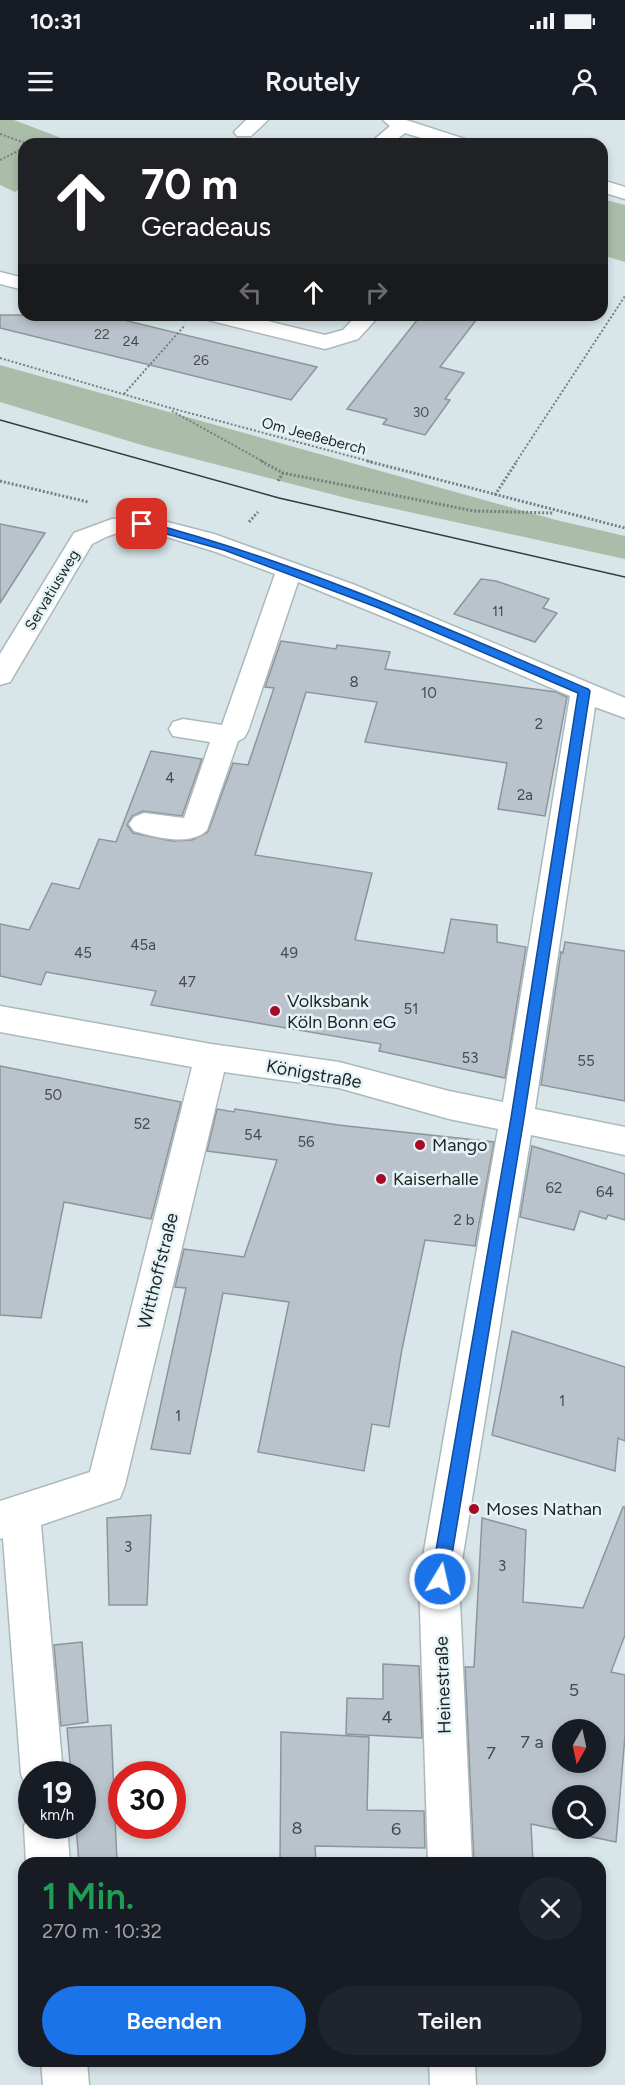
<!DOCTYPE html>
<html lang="de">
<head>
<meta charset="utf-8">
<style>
  body { margin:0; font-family:Figtree,sans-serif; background:#20242c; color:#f1f3f6; height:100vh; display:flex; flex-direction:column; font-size:22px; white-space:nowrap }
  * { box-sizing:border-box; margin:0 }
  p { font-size:20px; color:#9ea1a6 }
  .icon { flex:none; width:33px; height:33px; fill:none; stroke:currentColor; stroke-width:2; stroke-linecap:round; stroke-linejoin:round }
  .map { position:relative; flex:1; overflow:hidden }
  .panel { position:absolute; left:18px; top:1737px; width:588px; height:210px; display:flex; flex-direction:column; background:#171b24; border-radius:18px; box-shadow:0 3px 9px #0003 }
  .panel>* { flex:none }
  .hud { position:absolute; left:18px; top:18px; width:590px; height:183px; border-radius:18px; box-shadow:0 3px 9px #0003; background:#202124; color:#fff; overflow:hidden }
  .needle { width:39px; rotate:189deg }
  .controls { position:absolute; left:552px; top:1599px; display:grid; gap:12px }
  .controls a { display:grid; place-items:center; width:54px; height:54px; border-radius:50%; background:#171b24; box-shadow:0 3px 9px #0003; font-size:30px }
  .speed { position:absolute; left:18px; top:1641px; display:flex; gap:12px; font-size:30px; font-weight:700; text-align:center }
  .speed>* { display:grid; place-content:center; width:78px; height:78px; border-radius:50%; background:#171b24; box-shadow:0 3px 9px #0003; line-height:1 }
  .speed small { font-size:15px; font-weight:400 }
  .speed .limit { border:9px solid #d22; background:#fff; color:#111 }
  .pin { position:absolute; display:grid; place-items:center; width:51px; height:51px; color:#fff; margin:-26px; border-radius:12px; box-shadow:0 3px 9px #0006 }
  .me { position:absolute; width:66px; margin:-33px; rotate:9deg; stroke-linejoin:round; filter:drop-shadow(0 0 4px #0008) }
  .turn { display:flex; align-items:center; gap:21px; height:126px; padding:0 24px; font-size:27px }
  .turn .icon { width:78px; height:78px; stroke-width:2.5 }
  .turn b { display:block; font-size:42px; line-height:51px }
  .lanes { display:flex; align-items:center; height:57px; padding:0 24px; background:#0003; justify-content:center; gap:30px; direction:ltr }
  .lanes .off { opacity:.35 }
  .round { display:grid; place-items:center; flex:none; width:63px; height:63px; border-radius:32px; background:#20242c }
  .summary { display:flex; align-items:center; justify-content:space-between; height:102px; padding:0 24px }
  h1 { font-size:36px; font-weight:600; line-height:45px; color:#1e9e55 }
  .cta { display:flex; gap:12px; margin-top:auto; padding:12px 24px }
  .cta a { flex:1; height:69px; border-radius:36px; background:#1a73e8; color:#fff; font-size:24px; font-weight:600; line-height:69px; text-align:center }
  .cta a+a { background:#20242c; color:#f1f3f6 }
  .status { display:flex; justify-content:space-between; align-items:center; height:42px; padding:0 30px; background:#171b24; direction:ltr }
  .status svg { height:16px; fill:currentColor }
  header { display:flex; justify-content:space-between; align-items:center; height:78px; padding:0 24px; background:#171b24; font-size:27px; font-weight:600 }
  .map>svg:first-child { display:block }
  .green { fill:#a9bda9 }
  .building { fill:#bac3cb; stroke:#8c959d; stroke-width:1.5; fill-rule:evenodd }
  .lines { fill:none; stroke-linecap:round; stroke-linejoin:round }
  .minor-casing { stroke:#abb9bc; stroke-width:3 }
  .path-far1 { stroke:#767f82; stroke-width:2; stroke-dasharray:2 2; stroke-linecap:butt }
  .path { stroke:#767f82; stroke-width:3; stroke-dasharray:2 2; stroke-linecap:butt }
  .minor { fill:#fff; fill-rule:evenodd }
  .tram { stroke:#343b3d; stroke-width:1.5 }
  .route { fill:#1a73e8; stroke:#114b97; stroke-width:1.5 }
  .poi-dot { fill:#a60b26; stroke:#e5f3f6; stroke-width:2 }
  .labels { text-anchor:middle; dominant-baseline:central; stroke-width:5; stroke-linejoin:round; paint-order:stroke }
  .far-number-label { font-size:14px; fill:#454b4e }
  .far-street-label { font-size:15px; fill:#1e2325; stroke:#e5f3f6 }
  .number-label { font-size:15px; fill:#454b4e }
  .poi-label { font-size:18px; fill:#1e2325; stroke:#e5f3f6; text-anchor:start }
  .street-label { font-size:18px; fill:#1e2325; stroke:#e5f3f6 }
  .near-number-label { font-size:18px; fill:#454b4e }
</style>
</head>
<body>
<div class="status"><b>10:31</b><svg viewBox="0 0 49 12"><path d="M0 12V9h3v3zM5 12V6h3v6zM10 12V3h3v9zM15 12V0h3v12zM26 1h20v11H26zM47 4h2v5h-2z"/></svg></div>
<header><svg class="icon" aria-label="menu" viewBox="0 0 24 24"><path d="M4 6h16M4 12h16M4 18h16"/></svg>Routely<svg class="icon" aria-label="person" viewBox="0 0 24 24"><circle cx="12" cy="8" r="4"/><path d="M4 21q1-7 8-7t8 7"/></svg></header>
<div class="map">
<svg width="625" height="1965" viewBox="0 0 625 1965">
  <rect width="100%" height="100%" fill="#d8e6e9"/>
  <g class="green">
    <path d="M0,0H14L77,24H24V65L15,72L0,65Z"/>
    <path d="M602,79L625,85V142L602,135Z"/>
    <path d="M0,245L556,400L625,416V439L354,380L145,326L0,282Z"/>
  </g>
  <g class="building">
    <path d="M0,195H103L317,247L291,280L0,208Z"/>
    <path d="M421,195H480L440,247L464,253L445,279L450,280L425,315L383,304L387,299L347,289Z"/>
    <path d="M0,404L45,413L0,483Z"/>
    <path d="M481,459L496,461L549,479L543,488L557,493L535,522L454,494Z"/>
    <path d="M281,521L336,529L337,525L390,532L385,549L556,572L567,577L545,696L498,689L507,643L365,622L377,582L306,572L255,735L372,753L355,820L444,833L451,799L497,805V822L526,827L505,958L379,931L381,924L151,885L156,871L46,852L41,865L0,856V804L29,810L52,763L79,769L99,719L116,722L151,631L202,639L182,696L143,691L132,696L127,705L133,713L172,721L192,720L208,712L233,643L248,645L274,568L265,567Z"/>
    <path d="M565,822L625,831V981L541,965L561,832L563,833Z"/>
    <path d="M0,946L181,982L151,1099L64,1082L41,1198L0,1195Z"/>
    <path d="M217,989L234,992L235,989L338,1005L494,1022L475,1126L425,1120L402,1229L389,1307L372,1304L364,1351L258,1332L289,1182L223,1173L190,1334L151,1329L186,1168L175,1167L184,1129L244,1137L277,1040L207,1031Z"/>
    <path d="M532,1026L625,1054V1100L608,1095L606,1099L580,1091L574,1110L520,1097Z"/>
    <path d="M512,1211L625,1247V1321L618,1318L615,1351L492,1315Z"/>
    <path d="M623,1387H625V1515L611,1552L625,1555V1616L616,1722L531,1704L533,1743H474L465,1547H474L482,1398L526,1410L523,1482L583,1488ZM562,1610H596V1642H562ZM562,1676H596V1708H562Z"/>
    <path d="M151,1395L147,1485H109L107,1398Z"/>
    <path d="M82,1522L88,1602L61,1606L54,1525Z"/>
    <path d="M383,1544L419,1546L422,1618L346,1614L347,1578L383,1579Z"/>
    <path d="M111,1605L117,1743H79L76,1706H82V1654H71L67,1608Z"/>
    <path d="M281,1612L369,1617L367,1690L424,1691L425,1728L315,1726L316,1743H280Z"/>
  </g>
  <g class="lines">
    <defs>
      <g id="minor">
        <path d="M246,0H268L251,16H237L234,12Z"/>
        <path d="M383,0H406L468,20L471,24H441L405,13L391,24H369L390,6Z"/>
        <path d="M602,60L625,67V79L602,72Z"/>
        <path d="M0,152L24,158V170L0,164Z"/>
        <path d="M205,195H243L325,215L343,210L357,195H380L358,219L325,229L208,200Z"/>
        <path d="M144,396L214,414L355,465L625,578V598L595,587L535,989L625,1007V1035L531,1015L459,1459L472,1743H428L419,1459L498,1009L449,999L339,968L224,952L125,1365L120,1378L41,1405L63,1654H32V1671L27,1669L21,1654L3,1418L0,1419V1381L90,1352L192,947L0,912V886L211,924L339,942L449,971L503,982L570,576L416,510L298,462L248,611L244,618L238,621L207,710C191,727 154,717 134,711L129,704L134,697L144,693L184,698L210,622L173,616L169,609L173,602L183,599L222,605L275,454L216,432L164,416L136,411L120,412L106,417L92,424L10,562L0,565V534L74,413L112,399Z"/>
        <path d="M31,1691L32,1706H67L70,1743H26L24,1706Z"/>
        <path d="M41,1941H87L89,1965H43Z"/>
        <path d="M429,1941H475L476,1965H430Z"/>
      </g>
    </defs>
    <use href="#minor" class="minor-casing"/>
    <g class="path-far1">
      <path d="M0,14L28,24"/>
      <path d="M0,40L24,28"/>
      <path d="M0,238L167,287L372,342"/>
      <path d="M124,274L185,205"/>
      <path d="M172,291L264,342"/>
      <path d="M516,342L625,176"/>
    </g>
    <g class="path">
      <path d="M261,341L283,353L474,391L553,393"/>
      <path d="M367,341L625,408"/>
      <path d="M0,361L88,382"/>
      <path d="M278,361L283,353"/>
      <path d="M495,375L517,341"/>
      <path d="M249,402L258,392"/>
    </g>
    <use href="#minor" class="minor"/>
    <path class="tram" d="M0,300L279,378L625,457"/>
  </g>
  <path class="route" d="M142,401C296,441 442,506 588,569L590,571L524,998L448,1459L445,1465L440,1467L434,1465L431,1459L511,998L578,573L379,488L224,430L138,406L137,404Z"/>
  <g class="poi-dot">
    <circle cx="275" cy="891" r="6"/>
    <circle cx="420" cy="1025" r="6"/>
    <circle cx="381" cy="1059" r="6"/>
    <circle cx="474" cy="1389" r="6"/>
  </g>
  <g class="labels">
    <g class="far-number-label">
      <text x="102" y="214">22</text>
      <text x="131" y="221">24</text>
      <text x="201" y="240">26</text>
      <text x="421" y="292">30</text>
      <text x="498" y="491">11</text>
    </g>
    <g class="far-street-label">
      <text transform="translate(314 316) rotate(15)">Om Jeeßeberch</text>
      <text transform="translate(52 470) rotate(-59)">Servatiusweg</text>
    </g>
    <g class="number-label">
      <text x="354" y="562">8</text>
      <text x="429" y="573">10</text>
      <text x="539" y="604">2</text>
      <text x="170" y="658">4</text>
      <text x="525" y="675">2a</text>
      <text x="143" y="825">45a</text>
      <text x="83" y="833">45</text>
      <text x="289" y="833">49</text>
      <text x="187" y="862">47</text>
      <text x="411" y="889">51</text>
      <text x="470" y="938">53</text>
      <text x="586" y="941">55</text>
      <text x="53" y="975">50</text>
      <text x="142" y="1004">52</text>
      <text x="253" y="1015">54</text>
      <text x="306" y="1022">56</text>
      <text x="554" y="1068">62</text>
      <text x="605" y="1072">64</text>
      <text x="464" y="1100">2 b</text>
      <text x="562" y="1281">1</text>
      <text x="178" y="1296">1</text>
      <text x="128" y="1427">3</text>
      <text x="502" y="1446">3</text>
    </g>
    <g class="poi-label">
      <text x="287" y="881">Volksbank<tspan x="287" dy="21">Köln Bonn eG</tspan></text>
      <text x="432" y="1025">Mango</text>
      <text x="393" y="1059">Kaiserhalle</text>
      <text x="486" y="1389">Moses Nathan</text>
    </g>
    <g class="street-label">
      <text transform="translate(314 954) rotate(10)">Königstraße</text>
      <text transform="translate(158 1151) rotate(-76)">Witthoffstraße</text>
      <text transform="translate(443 1565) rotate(-92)">Heinestraße</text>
    </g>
    <g class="near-number-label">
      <text x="574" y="1570">5</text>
      <text x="387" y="1597">4</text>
      <text x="532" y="1622">7 a</text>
      <text x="491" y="1633">7</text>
      <text x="297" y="1708">8</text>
      <text x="396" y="1709">6</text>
    </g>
  </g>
</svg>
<div class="controls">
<a><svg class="needle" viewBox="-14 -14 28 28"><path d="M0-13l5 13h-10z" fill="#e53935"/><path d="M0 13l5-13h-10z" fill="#9ea1a6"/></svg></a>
<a><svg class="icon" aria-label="search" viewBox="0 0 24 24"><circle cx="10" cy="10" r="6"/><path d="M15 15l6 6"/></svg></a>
</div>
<div class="speed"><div>19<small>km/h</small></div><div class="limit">30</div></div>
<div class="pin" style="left:142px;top:404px;background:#d93025"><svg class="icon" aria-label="arrive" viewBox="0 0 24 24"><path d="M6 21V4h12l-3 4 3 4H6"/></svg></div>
<svg class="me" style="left:440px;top:1459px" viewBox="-20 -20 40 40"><circle r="17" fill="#1a73e8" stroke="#fff" stroke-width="3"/><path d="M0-11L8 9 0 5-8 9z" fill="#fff"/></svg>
<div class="hud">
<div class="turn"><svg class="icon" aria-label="ahead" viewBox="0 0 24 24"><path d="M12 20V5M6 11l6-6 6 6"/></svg><div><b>70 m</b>Geradeaus</div></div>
<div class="lanes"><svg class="icon off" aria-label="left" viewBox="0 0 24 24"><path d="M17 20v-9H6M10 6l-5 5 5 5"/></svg><svg class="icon" aria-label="ahead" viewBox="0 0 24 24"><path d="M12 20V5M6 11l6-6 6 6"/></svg><svg class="icon off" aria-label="right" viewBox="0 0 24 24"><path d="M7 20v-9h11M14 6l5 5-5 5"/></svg></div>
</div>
<section class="panel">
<div class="summary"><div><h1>1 Min.</h1><p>270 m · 10:32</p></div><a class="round"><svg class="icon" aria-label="close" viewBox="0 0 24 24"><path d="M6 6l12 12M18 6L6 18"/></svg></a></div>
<div class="cta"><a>Beenden</a><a>Teilen</a></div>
</section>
</div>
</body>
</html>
